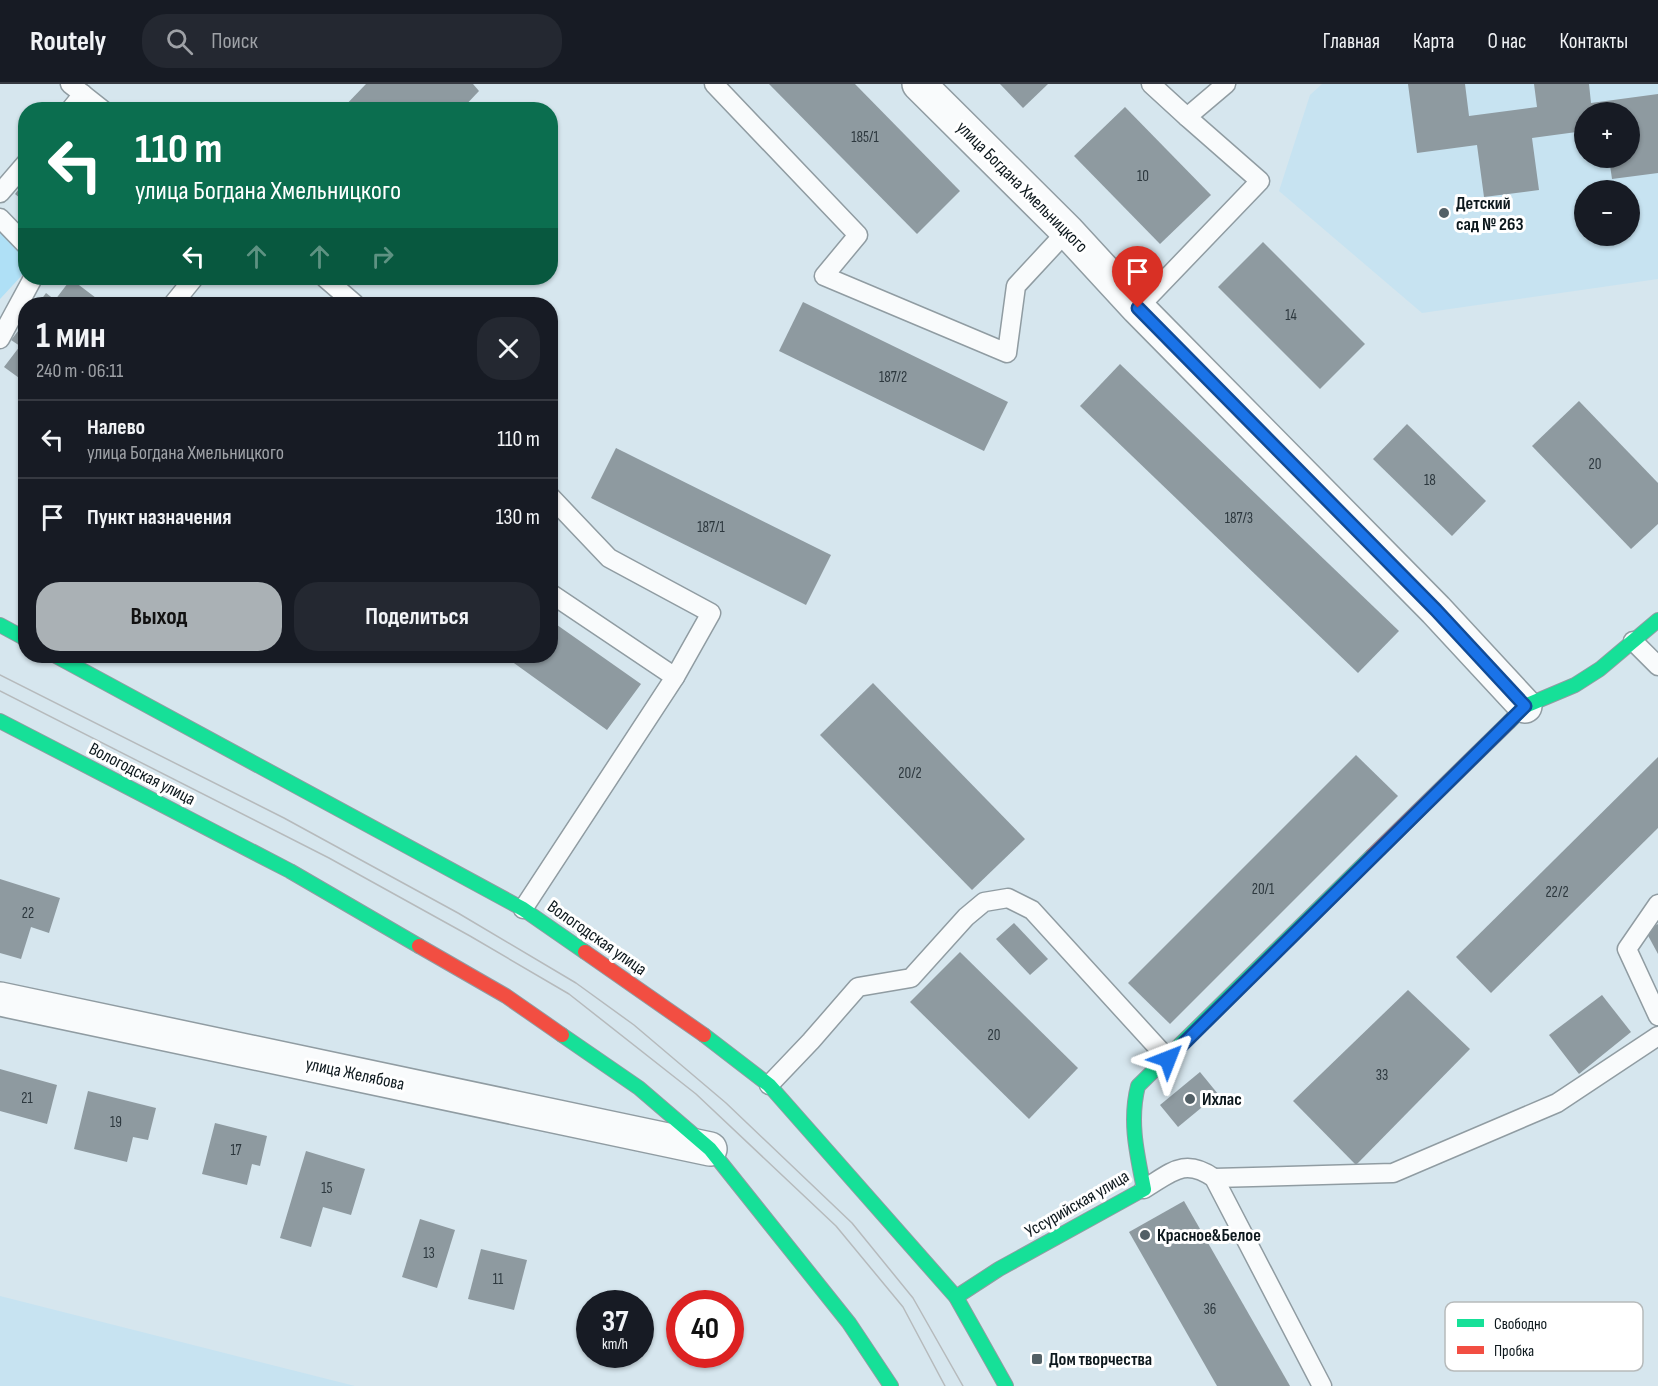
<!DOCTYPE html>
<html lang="ru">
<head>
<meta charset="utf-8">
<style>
  body { margin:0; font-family:"Sofia Sans Condensed",sans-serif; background:#242831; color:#f1f3f6; height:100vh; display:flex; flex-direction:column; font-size:22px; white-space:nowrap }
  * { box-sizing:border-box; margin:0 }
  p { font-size:20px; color:#9ea1a6 }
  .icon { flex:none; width:33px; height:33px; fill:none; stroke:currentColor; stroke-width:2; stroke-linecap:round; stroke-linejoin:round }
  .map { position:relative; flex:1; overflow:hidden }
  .sheet { position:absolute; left:18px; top:213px; width:540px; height:366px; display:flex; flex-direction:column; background:#171b24; border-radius:24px; box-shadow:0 2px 4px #0004 }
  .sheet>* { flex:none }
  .banner { position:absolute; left:18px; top:18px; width:540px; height:183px; border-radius:24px; box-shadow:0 2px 4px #0004; background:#0b6e4f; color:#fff; overflow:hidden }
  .controls { position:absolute; left:1574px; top:18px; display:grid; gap:12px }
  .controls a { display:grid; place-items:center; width:66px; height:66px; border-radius:50%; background:#171b24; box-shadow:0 2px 4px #0004; font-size:30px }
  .speed { position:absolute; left:576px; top:1206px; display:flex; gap:12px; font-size:30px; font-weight:700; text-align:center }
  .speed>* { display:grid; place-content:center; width:78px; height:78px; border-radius:50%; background:#171b24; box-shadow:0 2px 4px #0004; line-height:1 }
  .speed small { font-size:15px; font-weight:400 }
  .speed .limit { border:9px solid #d22; background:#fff; color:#111 }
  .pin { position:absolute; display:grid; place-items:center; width:51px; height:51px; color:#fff; margin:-62px -26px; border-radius:50% 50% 50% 0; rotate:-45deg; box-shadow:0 0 6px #0007 }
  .pin .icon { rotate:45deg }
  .me { position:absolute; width:66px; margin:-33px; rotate:45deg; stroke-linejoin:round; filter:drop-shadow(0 0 4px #0008) }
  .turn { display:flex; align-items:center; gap:21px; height:126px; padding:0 18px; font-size:27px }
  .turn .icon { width:78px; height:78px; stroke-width:2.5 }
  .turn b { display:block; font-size:42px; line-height:51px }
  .lanes { display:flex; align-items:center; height:57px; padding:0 18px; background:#0003; justify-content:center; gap:30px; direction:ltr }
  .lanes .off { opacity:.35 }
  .round { display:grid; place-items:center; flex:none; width:63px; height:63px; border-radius:24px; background:#242831 }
  .headline { display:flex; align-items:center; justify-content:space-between; height:102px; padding:0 18px }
  h1 { font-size:36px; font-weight:700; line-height:45px }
  .action { display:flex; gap:12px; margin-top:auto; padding:12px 18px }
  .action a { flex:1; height:69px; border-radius:24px; background:#aab1b5; color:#111; font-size:24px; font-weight:700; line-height:69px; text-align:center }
  .action a+a { background:#242831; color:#f1f3f6 }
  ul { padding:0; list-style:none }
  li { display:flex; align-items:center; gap:18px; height:78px; padding:0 18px; border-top:2px solid #363941 }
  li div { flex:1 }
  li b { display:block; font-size:22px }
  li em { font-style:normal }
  header { display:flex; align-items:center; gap:36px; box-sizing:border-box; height:84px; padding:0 30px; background:#171b24; border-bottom:2px solid #363941 }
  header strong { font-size:28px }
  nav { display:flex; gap:33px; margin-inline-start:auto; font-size:21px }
  .search { width:420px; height:54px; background:#242831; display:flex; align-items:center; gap:15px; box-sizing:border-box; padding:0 21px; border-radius:24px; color:#9ea1a6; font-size:22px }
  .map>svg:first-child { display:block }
  .built { fill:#c7e3f1; fill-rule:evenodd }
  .green { fill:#afe0f6 }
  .building { fill:#8e9aa0 }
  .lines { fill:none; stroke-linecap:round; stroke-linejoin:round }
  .lane-casing { stroke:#909ca2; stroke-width:21 }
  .street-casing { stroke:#909ca2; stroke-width:36 }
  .fast-casing { stroke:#909ca2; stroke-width:16 }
  .jam-casing { stroke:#909ca2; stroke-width:16 }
  .lane { stroke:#f9fbfc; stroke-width:18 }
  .street { stroke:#f9fbfc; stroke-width:33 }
  .fast { stroke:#16e098; stroke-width:14 }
  .jam { stroke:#f24e42; stroke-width:14 }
  .tram { stroke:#b6babc; stroke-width:1.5 }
  .route-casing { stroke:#114b97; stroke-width:15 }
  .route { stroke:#1a73e8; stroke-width:10 }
  .poi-dot { fill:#536066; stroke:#fff; stroke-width:2 }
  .labels { text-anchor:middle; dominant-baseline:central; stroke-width:6; stroke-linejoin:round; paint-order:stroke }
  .number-label { font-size:15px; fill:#2d383e }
  .street-label { font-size:18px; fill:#0d181d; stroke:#fff }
  .poi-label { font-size:18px; font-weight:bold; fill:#0d181d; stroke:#fff; text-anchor:start }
  .key { fill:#fff; stroke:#b6babb; stroke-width:1.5 }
  .key-label { font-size:16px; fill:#0d181d }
</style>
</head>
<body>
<header>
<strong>Routely</strong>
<div class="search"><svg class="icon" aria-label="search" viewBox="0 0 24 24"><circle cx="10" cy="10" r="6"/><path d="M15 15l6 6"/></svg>Поиск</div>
<nav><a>Главная</a><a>Карта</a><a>О нас</a><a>Контакты</a></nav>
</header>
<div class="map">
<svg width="1658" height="1302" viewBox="0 0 1658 1302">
  <rect width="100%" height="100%" fill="#d6e6ee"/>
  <g class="built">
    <path d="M1322,0H1658V195L1422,229L1279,107L1310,11ZM1584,28H1629V74H1584ZM1584,106H1629V152H1584Z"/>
    <path d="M0,1212L355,1302H0Z"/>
  </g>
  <path class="green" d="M0,148L26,172L25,188L0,215Z"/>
  <g class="building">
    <path d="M366,0H473L479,7L461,26H341Z"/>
    <path d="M769,0H855L960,107L917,150Z"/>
    <path d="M1000,0H1048L1023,24Z"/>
    <path d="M1408,0H1465L1469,32L1537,23L1534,0H1589L1591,19L1658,10V89L1612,95L1609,74H1629V28H1584V47L1532,54L1539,106L1484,113L1477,61L1417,69Z"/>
    <path d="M1125,23L1211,111L1160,160L1074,72Z"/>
    <path d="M26,96V119L15,110Z"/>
    <path d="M1263,158L1365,260L1320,305L1218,203Z"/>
    <path d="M71,195L104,220H38L46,209L55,216Z"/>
    <path d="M803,218L1008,318L984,367L779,267Z"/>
    <path d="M26,237V299L4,283L20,262L11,256Z"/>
    <path d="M1120,280L1399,547L1358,589L1080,322Z"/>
    <path d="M1579,317L1658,399V440L1631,465L1532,362Z"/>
    <path d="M1407,340L1486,417L1452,452L1373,375Z"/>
    <path d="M616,364L831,471L806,521L591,414Z"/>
    <path d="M550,536L641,600L607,646L504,572H550Z"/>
    <path d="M873,599L1025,755L972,806L820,651Z"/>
    <path d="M1356,671L1398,712L1170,940L1128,899Z"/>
    <path d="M1658,673V744L1491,909L1456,873Z"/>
    <path d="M0,795L60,814L49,849L31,843L21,875L0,869Z"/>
    <path d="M1014,839L1048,875L1030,891L996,855Z"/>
    <path d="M1658,840V870L1645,846Z"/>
    <path d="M960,868L1078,984L1029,1035L910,918Z"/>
    <path d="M1408,906L1470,965L1356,1081L1293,1017Z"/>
    <path d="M1602,911L1631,948L1579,990L1549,951Z"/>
    <path d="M0,985L57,1001L47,1040L0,1027Z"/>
    <path d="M1200,988L1218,1010L1178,1043L1160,1021Z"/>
    <path d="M88,1007L156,1024L148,1056L133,1053L127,1078L74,1065Z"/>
    <path d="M215,1039L267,1052L260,1082L252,1080L247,1101L202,1090Z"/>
    <path d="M306,1067L365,1085L351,1131L323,1123L311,1163L280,1154Z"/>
    <path d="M1184,1117L1290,1302H1217L1129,1148Z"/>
    <path d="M420,1135L455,1146L437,1204L402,1193Z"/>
    <path d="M481,1165L527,1176L514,1226L468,1215Z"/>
  </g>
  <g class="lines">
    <defs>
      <g id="lane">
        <path d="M70,0L103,26"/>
        <path d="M714,0L858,151L824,192L1007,269L1016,202L1067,147"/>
        <path d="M1151,0L1187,33"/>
        <path d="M70,26L83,10"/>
        <path d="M0,109L26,79"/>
        <path d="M0,134L26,161"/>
        <path d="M325,194L355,220"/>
        <path d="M173,220L194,194"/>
        <path d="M1138,224L1260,97L1187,33L1226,0"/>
        <path d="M0,255L33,194"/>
        <path d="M550,412L609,474L711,529L675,593"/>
        <path d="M1633,557L1658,582"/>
        <path d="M1658,820L1627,865L1658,932"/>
        <path d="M523,825L675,593L550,509"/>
        <path d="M769,1001L811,957L858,903L911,894L966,833L984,818L1008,814L1032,826L1168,975"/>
        <path d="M1214,1094L1393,1089L1557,1019L1658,952"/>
        <path d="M1144,1105C1171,1089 1184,1073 1214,1094L1322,1302"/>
      </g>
      <g id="street">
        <path d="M919,0L1067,147L1138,224L1436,526L1525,622"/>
        <path d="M0,915L710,1065"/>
      </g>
      <g id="fast">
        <path d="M0,541L26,555"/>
        <path d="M56,572L523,825L585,868"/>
        <path d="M0,637L290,787L419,862"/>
        <path d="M1509,638L1525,622L1575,601L1600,585L1658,536"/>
        <path d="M562,951L639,1004L710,1065L849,1239L891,1302"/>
        <path d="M704,951L769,1001L956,1213L1006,1302"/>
        <path d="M956,1213L999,1185L1144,1105C1137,1070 1129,1037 1138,1002L1372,772"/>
      </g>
      <g id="jam">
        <path d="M1372,772L1509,638"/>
        <path d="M419,862L506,912L562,951"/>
        <path d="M585,868L704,951"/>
      </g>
    </defs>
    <use href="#lane" class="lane-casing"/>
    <use href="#street" class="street-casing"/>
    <use href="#fast" class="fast-casing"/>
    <use href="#jam" class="jam-casing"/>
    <use href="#lane" class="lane"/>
    <use href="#street" class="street"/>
    <use href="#fast" class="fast"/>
    <use href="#jam" class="jam"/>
    <g class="tram">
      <path d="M0,591L284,734L458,829L576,899L634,941L726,1019L852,1139L913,1214L963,1302"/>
      <path d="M0,607L329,774L470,852L569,910L696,1010L836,1142L903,1223L945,1302"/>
    </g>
  </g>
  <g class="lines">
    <defs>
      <path id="route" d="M1138,224L1436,526L1525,622L1168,975"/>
    </defs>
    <use href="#route" class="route-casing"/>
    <use href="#route" class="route"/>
  </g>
  <g class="poi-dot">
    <circle cx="1444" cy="129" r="6"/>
    <circle cx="1190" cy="1015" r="6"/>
    <circle cx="1145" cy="1151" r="6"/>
    <rect x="1031" y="1269" width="12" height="12" rx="3"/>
  </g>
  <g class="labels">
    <g class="number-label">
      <text x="865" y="53">185/1</text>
      <text x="1143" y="92">10</text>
      <text x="1291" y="231">14</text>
      <text x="893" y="293">187/2</text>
      <text x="1595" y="380">20</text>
      <text x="1430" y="396">18</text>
      <text x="1239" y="434">187/3</text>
      <text x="711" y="443">187/1</text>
      <text x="910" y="689">20/2</text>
      <text x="1263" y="805">20/1</text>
      <text x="1557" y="808">22/2</text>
      <text x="28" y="829">22</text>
      <text x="994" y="951">20</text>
      <text x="1382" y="991">33</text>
      <text x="27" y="1014">21</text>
      <text x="116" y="1038">19</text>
      <text x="236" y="1066">17</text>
      <text x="327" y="1104">15</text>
      <text x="429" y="1169">13</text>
      <text x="498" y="1195">11</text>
      <text x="1210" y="1225">36</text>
    </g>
    <g class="street-label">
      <text transform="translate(1022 103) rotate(45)">улица Богдана Хмельницкого</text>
      <text transform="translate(142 690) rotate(27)">Вологодская улица</text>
      <text transform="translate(597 854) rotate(35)">Вологодская улица</text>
      <text transform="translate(355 990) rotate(12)">улица Желябова</text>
      <text transform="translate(1077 1120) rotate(-30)">Уссурийская улица</text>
    </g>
    <g class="poi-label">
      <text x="1456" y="119">Детский<tspan x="1456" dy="21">сад № 263</tspan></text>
      <text x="1202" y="1015">Ихлас</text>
      <text x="1157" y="1151">Красное&amp;Белое</text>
      <text x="1049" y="1275">Дом творчества</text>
    </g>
  </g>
  <rect x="1445" y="1218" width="198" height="69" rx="9" class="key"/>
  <rect x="1457" y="1235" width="27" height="8" fill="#16e098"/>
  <rect x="1457" y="1262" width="27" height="8" fill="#f24e42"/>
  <g class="key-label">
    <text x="1494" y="1245">Свободно</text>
    <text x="1494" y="1272">Пробка</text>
  </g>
</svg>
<div class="controls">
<a>+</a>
<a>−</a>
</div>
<div class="speed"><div>37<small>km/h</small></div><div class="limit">40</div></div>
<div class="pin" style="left:1138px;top:224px;background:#d93025"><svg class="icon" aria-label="arrive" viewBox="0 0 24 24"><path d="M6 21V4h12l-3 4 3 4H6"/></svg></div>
<svg class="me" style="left:1168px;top:975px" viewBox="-20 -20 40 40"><path d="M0-17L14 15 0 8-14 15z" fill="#1a73e8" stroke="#fff" stroke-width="4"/></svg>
<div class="banner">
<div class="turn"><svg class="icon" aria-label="left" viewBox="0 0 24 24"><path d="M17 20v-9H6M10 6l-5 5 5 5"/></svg><div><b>110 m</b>улица Богдана Хмельницкого</div></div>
<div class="lanes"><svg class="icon" aria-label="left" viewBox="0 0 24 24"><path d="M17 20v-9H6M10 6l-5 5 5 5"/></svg><svg class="icon off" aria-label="ahead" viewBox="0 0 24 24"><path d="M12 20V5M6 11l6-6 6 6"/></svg><svg class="icon off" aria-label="ahead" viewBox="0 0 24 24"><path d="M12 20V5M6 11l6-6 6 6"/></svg><svg class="icon off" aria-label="right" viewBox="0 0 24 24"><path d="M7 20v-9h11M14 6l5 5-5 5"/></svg></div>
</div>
<section class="sheet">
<div class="headline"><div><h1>1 мин</h1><p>240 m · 06:11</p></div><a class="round"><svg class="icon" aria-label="close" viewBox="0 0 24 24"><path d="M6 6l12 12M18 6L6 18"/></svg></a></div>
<ul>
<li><svg class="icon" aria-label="left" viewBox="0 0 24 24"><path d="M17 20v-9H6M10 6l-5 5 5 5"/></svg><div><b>Налево</b><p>улица Богдана Хмельницкого</p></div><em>110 m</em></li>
<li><svg class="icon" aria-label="arrive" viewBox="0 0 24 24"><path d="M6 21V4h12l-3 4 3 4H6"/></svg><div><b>Пункт назначения</b></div><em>130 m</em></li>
</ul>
<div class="action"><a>Выход</a><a>Поделиться</a></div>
</section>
</div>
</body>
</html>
